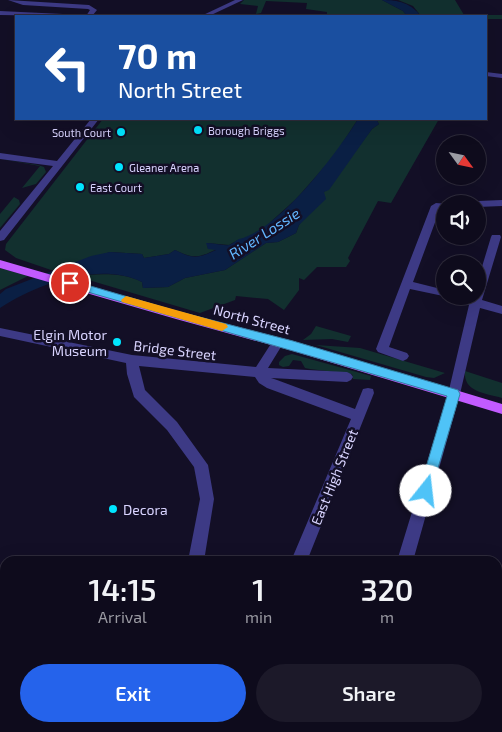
<!DOCTYPE html>
<html lang="en">
<head>
<meta charset="utf-8">
<style>
  body { margin:0; font-family:"Exo 2",sans-serif; background:#1c1929; color:#f1f3f6; height:100vh; display:flex; flex-direction:column; font-size:19px; white-space:nowrap }
  * { box-sizing:border-box; margin:0 }
  p { font-size:16px; color:#9b9ba3 }
  .icon { flex:none; width:28px; height:28px; fill:none; stroke:currentColor; stroke-width:2; stroke-linecap:round; stroke-linejoin:round }
  .map { position:relative; flex:1; overflow:hidden }
  .panel { position:absolute; left:0px; top:556px; width:502px; height:176px; display:flex; flex-direction:column; background:#0e0b1c; border-radius:15px 15px 0 0; box-shadow:0 5px 20px #0002,0 0 0 1px #2e2b3b }
  .panel>* { flex:none }
  .banner { position:absolute; left:15px; top:15px; width:472px; height:105px; border-radius:0px; box-shadow:0 5px 20px #0002,0 0 0 1px #2e2b3b; background:#1a4fa0; color:#fff; overflow:hidden }
  .needle { width:32px; rotate:123deg }
  .controls { position:absolute; left:436px; top:135px; display:grid; gap:10px }
  .controls a { display:grid; place-items:center; width:50px; height:50px; border-radius:50%; background:#0e0b1c; box-shadow:0 5px 20px #0002,0 0 0 1px #2e2b3b; font-size:25px }
  .pin { position:absolute; display:grid; place-items:center; width:42px; height:42px; color:#fff; margin:-21px; border:2px solid #fff; border-radius:50%; box-shadow:0 1px 5px #0007 }
  .me { position:absolute; width:55px; margin:-28px; rotate:16deg; stroke-linejoin:round; filter:drop-shadow(0 0 4px #0008) }
  .turn { display:flex; align-items:center; gap:18px; height:105px; padding:0 20px; font-size:22px }
  .turn .icon { width:65px; height:65px; stroke-width:2.5 }
  .turn b { display:block; font-size:35px; line-height:42px }
  .eta { display:flex; justify-content:space-evenly; align-items:center; height:85px; text-align:center }
  .eta b { font-size:30px; font-weight:600; line-height:35px }
  .primary-button { display:flex; gap:10px; margin-top:auto; padding:10px 20px }
  .primary-button a { flex:1; height:58px; border-radius:30px; background:#2563eb; color:#fff; font-size:20px; font-weight:600; line-height:58px; text-align:center }
  .primary-button a+a { background:#1c1929; color:#f1f3f6 }
  .map>svg:first-child { display:block }
  .green { fill:#12302f }
  .water { fill:#0a1f44 }
  .lines { fill:none; stroke-linecap:round; stroke-linejoin:round }
  .minor { fill:#3d3a85; fill-rule:evenodd }
  .primary { fill:#c25bff; fill-rule:evenodd }
  .route { fill:#4fc3f7; stroke:#337fa1 }
  .slow { fill:#f59e0b }
  .poi-dot { fill:#00e5ff; stroke:#130f26; stroke-width:2 }
  .labels { text-anchor:middle; dominant-baseline:central; stroke-width:5; stroke-linejoin:round; paint-order:stroke }
  .far-poi-label { font-size:11px; fill:#d9d4ff; stroke:#130f26; text-anchor:start }
  .street-label { font-size:14px; fill:#d9d4ff; stroke:#130f26 }
  .poi-label { font-size:14px; fill:#d9d4ff; stroke:#130f26; text-anchor:end }
  .water-label { font-size:15px; font-style:italic; fill:#62b6ff; stroke:#130f26 }
</style>
</head>
<body>
<div class="map">
<svg width="502" height="732" viewBox="0 0 502 732">
  <rect width="100%" height="100%" fill="#130f26"/>
  <g class="green">
    <path d="M244,0H382L403,11L407,16H327V12L306,9L307,3L266,1L261,13L256,14L258,6L240,4Z"/>
    <path d="M398,0H455L464,15H502V19H486V16H421L413,6Z"/>
    <path d="M103,119H358L334,156L296,199L265,227L245,239L238,240L229,245L207,243L208,249H217C199,258 193,259 175,250L169,254L144,258L142,254L110,252L54,271L16,258L5,250L6,244Z"/>
    <path d="M376,119H439L391,203L378,201L348,258L350,261L346,267H317L304,280L299,278V290L284,310L268,299L236,296L235,300L200,313L75,276C97,274 122,272 142,282L143,288L168,287L185,278L225,270L266,243L278,242L296,233L299,225L372,129L379,124Z"/>
    <path d="M0,159L38,165L44,167L46,172L36,184L22,188L40,166Z"/>
    <path d="M14,197L19,200L20,204L0,228V214Z"/>
    <path d="M0,268L28,276L0,290Z"/>
    <path d="M316,326L351,336L348,342L332,339L303,340L311,334Z"/>
    <path d="M316,345L360,348L445,373L434,378L426,377Z"/>
    <path d="M292,354L371,376L370,380L353,379L352,374L310,369L305,368L301,361L293,360L289,366L283,367L279,365V362L285,356Z"/>
    <path d="M465,371L502,383V398C485,393 463,392 465,371Z"/>
    <path d="M0,677L5,682V728H68L72,732H0Z"/>
    <path d="M153,728H215L218,732H157Z"/>
  </g>
  <g class="water">
    <path d="M382,0C399,0 410,3 421,16H407L403,11Z"/>
    <path d="M358,119H376L379,124L372,129L329,190L324,192L326,199L299,225L296,233L278,242L266,243L225,270L185,278L168,287L143,288L142,282C99,261 37,284 0,308V294L6,289L91,256L110,252L142,254L144,258L169,254L175,250C193,259 197,259 216,250L208,249L206,243C213,243 223,246 229,245C233,244 236,240 239,239C279,230 337,153 358,119Z"/>
    <path d="M0,607L5,610V664L0,659Z"/>
    <path d="M87,728H153L157,732H91Z"/>
  </g>
  <g class="lines">
    <g class="minor">
      <path d="M8,0L89,5L97,10L92,16H86L90,10L88,9L23,5Z"/>
      <path d="M235,0H243L209,16H201Z"/>
      <path d="M0,11L63,14L66,16L0,15Z"/>
      <path d="M486,72L502,74V78L486,76Z"/>
      <path d="M91,119H99L4,240L0,241V231L53,166L0,159V153L57,161Z"/>
      <path d="M502,200V206L478,207V204H473L478,201Z"/>
      <path d="M436,203L448,204H445V209H440L413,282L445,290V296H478V280L491,237L492,235H500L501,237L482,300L502,306V314L480,308L460,394L413,561H397L448,394L469,305L448,297L410,289L389,347L407,353L409,356L407,359L403,361L378,352L376,349L431,206Z"/>
      <path d="M0,328L132,355L256,367L274,339L278,338L284,342L268,368L347,372L351,374L353,377L351,380L347,382L271,378L277,380L355,409L363,389L368,388L373,389L374,393L307,561H291L351,419L267,388L259,383L255,377L139,366L145,390L177,422L208,465L214,499L204,561H188L200,499L194,467L167,430L134,397L127,374L126,363L0,336Z"/>
      <path d="M502,610V655L498,657V611Z"/>
      <path d="M312,728H332L333,732H313Z"/>
      <path d="M348,728H366L365,732H347Z"/>
      <path d="M476,728H494L493,732H475Z"/>
    </g>
    <path class="primary" d="M0,260L176,311L293,341L502,404V414L293,351L176,319L0,268Z"/>
  </g>
  <path class="route" d="M70,280L176,311L293,341L458,390L460,394L430,495L426,497L421,495L419,491L447,396C321,358 193,323 67,286L65,283Z"/>
  <path class="slow" d="M126,296L226,324L228,327L222,331L122,302L121,300Z"/>
  <g class="poi-dot">
    <circle cx="198" cy="130" r="5"/>
    <circle cx="121" cy="132" r="5"/>
    <circle cx="119" cy="167" r="5"/>
    <circle cx="80" cy="187" r="5"/>
    <circle cx="117" cy="342" r="5"/>
    <circle cx="113" cy="509" r="5"/>
  </g>
  <g class="labels">
    <g class="far-poi-label">
      <text x="208" y="130">Borough Briggs</text>
      <text x="111" y="132" text-anchor="end">South Court</text>
      <text x="129" y="167">Gleaner Arena</text>
      <text x="90" y="187">East Court</text>
    </g>
    <g class="street-label">
      <text transform="translate(252 319) rotate(15)">North Street</text>
      <text transform="translate(175 350) rotate(7)">Bridge Street</text>
      <text transform="translate(334 477) rotate(-68)">East High Street</text>
    </g>
    <g class="poi-label">
      <text x="107" y="334">Elgin Motor<tspan x="107" dy="16">Museum</tspan></text>
      <text x="123" y="509" text-anchor="start">Decora</text>
    </g>
    <g class="water-label">
      <text transform="translate(264 233) rotate(-33)">River Lossie</text>
    </g>
  </g>
</svg>
<div class="controls">
<a><svg class="needle" viewBox="-14 -14 28 28"><path d="M0-13l5 13h-10z" fill="#e53935"/><path d="M0 13l5-13h-10z" fill="#9b9ba3"/></svg></a>
<a><svg class="icon" aria-label="sound" viewBox="0 0 24 24"><path d="M4 9h4l5-4v14l-5-4H4zM17 9q2 3 0 6"/></svg></a>
<a><svg class="icon" aria-label="search" viewBox="0 0 24 24"><circle cx="10" cy="10" r="6"/><path d="M15 15l6 6"/></svg></a>
</div>
<div class="pin" style="left:70px;top:283px;background:#d93025"><svg class="icon" aria-label="arrive" viewBox="0 0 24 24"><path d="M6 21V4h12l-3 4 3 4H6"/></svg></div>
<svg class="me" style="left:426px;top:491px" viewBox="-20 -20 40 40"><circle r="19" fill="#fff"/><path d="M0-13L10 11 0 6-10 11z" fill="#4fc3f7"/></svg>
<div class="banner">
<div class="turn"><svg class="icon" aria-label="left" viewBox="0 0 24 24"><path d="M17 20v-9H6M10 6l-5 5 5 5"/></svg><div><b>70 m</b>North Street</div></div>
</div>
<section class="panel">
<div class="eta">
<div><b>14:15</b><p>Arrival</p></div>
<div><b>1</b><p>min</p></div>
<div><b>320</b><p>m</p></div>
</div>
<div class="primary-button"><a>Exit</a><a>Share</a></div>
</section>
</div>
</body>
</html>
